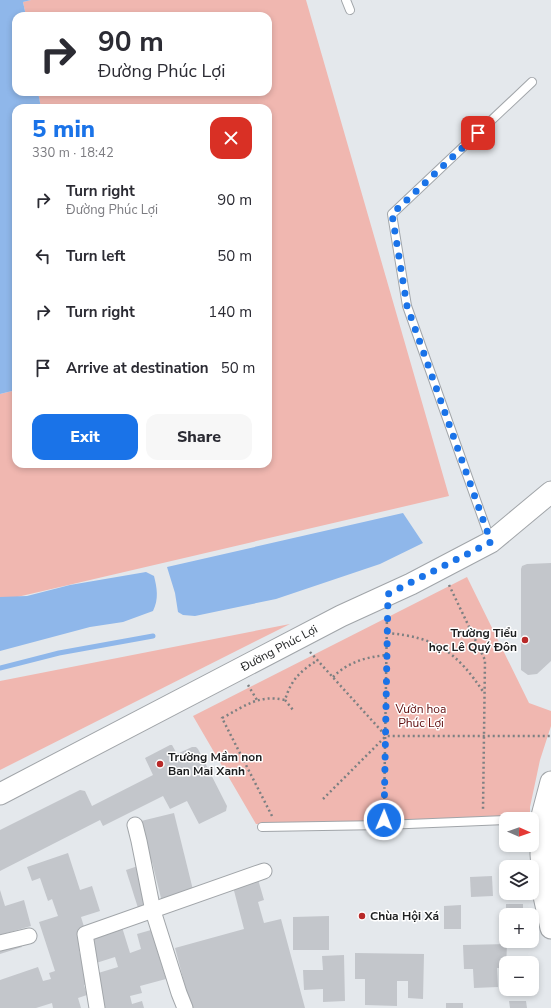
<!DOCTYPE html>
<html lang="en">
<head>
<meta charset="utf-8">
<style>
  body { margin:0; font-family:"Nunito Sans",sans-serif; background:#f7f7f7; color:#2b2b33; height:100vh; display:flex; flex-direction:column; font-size:15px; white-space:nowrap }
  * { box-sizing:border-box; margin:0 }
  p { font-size:13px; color:#7c7c81 }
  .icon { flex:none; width:22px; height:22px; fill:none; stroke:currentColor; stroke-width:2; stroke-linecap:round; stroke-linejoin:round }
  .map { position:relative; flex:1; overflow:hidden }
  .panel { position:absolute; left:12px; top:104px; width:260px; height:364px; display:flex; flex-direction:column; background:#fff; border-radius:12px; box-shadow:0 2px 6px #0003 }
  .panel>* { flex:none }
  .hud { position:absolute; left:12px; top:12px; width:260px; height:84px; border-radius:12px; box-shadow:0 2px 6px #0003; background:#fff; color:#2b2b33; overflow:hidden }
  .needle { width:26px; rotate:92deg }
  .tools { position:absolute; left:499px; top:812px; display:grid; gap:8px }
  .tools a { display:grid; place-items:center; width:40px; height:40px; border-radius:8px; background:#fff; box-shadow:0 2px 6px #0003; font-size:20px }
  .pin { position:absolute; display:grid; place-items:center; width:34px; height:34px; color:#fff; margin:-17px; border-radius:8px; box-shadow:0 2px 6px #0006 }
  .me { position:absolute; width:44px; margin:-22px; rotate:1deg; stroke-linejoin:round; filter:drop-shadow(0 0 3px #0008) }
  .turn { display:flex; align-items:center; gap:14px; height:84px; padding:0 20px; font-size:18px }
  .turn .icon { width:52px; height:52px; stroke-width:2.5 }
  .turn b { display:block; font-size:28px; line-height:34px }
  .round { display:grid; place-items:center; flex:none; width:42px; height:42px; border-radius:12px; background:#f7f7f7 }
  .overview { display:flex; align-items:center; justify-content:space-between; height:68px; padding:0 20px }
  h1 { font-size:24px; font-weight:800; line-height:30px; color:#1a73e8 }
  .button { display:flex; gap:8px; margin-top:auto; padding:8px 20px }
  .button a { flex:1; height:46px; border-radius:12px; background:#1a73e8; color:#fff; font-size:16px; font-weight:800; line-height:46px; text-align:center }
  .button a+a { background:#f7f7f7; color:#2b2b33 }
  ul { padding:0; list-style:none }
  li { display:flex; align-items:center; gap:12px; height:56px; padding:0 20px }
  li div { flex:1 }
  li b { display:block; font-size:15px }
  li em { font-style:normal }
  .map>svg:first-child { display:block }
  .green { fill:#f0b7b0 }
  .water { fill:#8fb7ea }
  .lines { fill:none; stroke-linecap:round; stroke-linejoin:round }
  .stream { stroke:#8fb7ea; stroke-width:5 }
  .building { fill:#c3c6cb }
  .lane-casing { stroke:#a1a5a9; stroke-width:10 }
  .street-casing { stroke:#a1a5a9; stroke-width:17 }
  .secondary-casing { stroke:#a1a5a9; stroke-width:23 }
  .path { stroke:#7d8082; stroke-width:2.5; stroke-dasharray:2 3; stroke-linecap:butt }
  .lane { stroke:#fff; stroke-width:8 }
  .street { stroke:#fff; stroke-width:15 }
  .secondary { stroke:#fff; stroke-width:21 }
  .route { stroke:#1a73e8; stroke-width:7; stroke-dasharray:0 12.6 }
  .poi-dot { fill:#b82928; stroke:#fff; stroke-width:1.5 }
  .labels { text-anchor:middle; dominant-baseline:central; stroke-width:3; stroke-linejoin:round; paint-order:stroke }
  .poi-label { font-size:12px; font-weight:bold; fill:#1d1f20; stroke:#fff; text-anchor:start }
  .street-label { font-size:12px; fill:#1d1f20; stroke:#fff }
  .park-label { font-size:12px; fill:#5e0b0c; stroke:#fff }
</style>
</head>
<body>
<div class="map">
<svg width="551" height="1008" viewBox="0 0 551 1008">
  <rect width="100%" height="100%" fill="#e4e8ec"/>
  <g class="green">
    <path d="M31,0H306L449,496L0,601V394L16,390V464H268V108H41L38,92H268V16H26L23,2Z"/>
    <path d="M467,577L529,703L551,711V726L540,760L530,807V816L256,824L193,716Z"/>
    <path d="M290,624L0,770V681Z"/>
  </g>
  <g class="water">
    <path d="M0,0H31L23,2L26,16H16V92H38L41,108H16V390L0,394Z"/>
    <path d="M403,513L423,543L380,564L276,599L195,616L183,615L178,612L175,593L167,567Z"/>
    <path d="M146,572L154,576C157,588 159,599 153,611L123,622L90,627L0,651V597L27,596L70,585Z"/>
  </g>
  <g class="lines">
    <path class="stream" d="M0,668L59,653L153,636"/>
  </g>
  <g class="building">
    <path d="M551,563V661L537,674L528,675L521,670V569L522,566L527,564Z"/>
    <path d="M170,745H172L177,754L192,747H196L198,749L227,806L226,811L199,824L187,801L170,809L163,796L103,826L100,820L0,871V830L80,790L85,791L92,806L153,775L145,758Z"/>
    <path d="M174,813L194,894L162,902L152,862L147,863L137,822Z"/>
    <path d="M68,853L80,890L92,886L100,911L81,917L86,933V949L79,951L89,983L84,985L87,995L78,998L81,1008H53L52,1003L36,1008H0V980L38,967L43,981L51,979L49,973L55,971L39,922L58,916L52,899L48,901L40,878L32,881L27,867Z"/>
    <path d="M141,865L150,905L138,908L126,870Z"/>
    <path d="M257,876L264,900L258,902L264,923L281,919L305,1008H191L175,948L244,929L232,883Z"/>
    <path d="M492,876L493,896L471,897L470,877Z"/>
    <path d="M0,890L5,906L24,900L31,926L0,935Z"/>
    <rect x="506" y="904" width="17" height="11"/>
    <path d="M461,905V929H444V906Z"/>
    <path d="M329,916V950H293V917Z"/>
    <path d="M121,924L130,953L141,949L137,934L151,930L166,979L140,986L142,993L130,996L132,1004L142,1001L144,1008H102L95,974L118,967L115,957L93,964L89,934Z"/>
    <path d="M20,940L22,947L0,954V946Z"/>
    <path d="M507,944L506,968H497L498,987L474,988L473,969H464L463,945Z"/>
    <path d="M355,953L424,954L423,999L408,998V981H397V1006L365,1005V979H355Z"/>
    <path d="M344,955L345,1001L323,1002V989L304,990L303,970H323L322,956Z"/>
    <path d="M509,1001H526L527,1008H510Z"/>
    <rect x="446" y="1003" width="17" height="5"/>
  </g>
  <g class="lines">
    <defs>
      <g id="lane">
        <path d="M346,0L350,10"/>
        <path d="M491,542L407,306L392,214L532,82"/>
        <path d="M262,827L384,825L506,820"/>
      </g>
      <g id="street">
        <path d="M135,825L139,841L153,911L179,993L185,1008"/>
        <path d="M0,943L29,936"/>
        <path d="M97,1008L85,934L264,871"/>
      </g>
      <g id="secondary">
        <path d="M551,782L542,816L541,854L544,896L551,928"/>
        <path d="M0,794L341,616L411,584L491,542L551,492"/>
      </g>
    </defs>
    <use href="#lane" class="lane-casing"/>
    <use href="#street" class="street-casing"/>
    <use href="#secondary" class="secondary-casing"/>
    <g class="path">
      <path d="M449,585L485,660L483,810"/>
      <path d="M387,633C436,637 457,652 484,693"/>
      <path d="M310,652L386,736H551"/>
      <path d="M333,677C348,662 366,657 387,655"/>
      <path d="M248,685L257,700"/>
      <path d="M285,700L293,710"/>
      <path d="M323,799L386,736"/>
      <path d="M384,814L387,615"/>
      <path d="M272,816L222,718C245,706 259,694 285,700C291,680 300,671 318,660"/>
    </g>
    <use href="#lane" class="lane"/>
    <use href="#street" class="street"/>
    <use href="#secondary" class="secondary"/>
  </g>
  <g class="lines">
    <path class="route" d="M384,820L388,594L491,542L407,306L392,214L478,133"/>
  </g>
  <g class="poi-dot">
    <circle cx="525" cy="640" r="4"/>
    <circle cx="160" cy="764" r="4"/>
    <circle cx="362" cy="916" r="4"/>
  </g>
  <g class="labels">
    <g class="poi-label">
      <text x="517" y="633" text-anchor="end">Trường Tiểu<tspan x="517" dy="14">học Lê Quý Đôn</tspan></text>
      <text x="168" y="757">Trường Mầm non<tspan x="168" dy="14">Ban Mai Xanh</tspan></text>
      <text x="370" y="916">Chùa Hội Xá</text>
    </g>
    <g class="street-label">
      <text transform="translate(279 648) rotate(-28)">Đường Phúc Lợi</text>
    </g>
    <g class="park-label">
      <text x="421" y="709">Vườn hoa<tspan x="421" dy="14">Phúc Lợi</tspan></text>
    </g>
  </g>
</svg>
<div class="tools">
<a><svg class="needle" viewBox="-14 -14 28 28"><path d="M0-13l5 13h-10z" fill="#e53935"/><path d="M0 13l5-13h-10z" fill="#7c7c81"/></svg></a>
<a><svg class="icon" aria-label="layers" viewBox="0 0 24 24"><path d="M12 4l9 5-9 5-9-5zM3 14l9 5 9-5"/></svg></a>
<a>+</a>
<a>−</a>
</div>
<div class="pin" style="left:478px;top:133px;background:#d93025"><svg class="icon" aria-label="arrive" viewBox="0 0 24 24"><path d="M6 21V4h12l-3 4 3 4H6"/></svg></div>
<svg class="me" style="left:384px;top:820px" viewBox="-20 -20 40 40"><circle r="17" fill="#1a73e8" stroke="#fff" stroke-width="3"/><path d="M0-11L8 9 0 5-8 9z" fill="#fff"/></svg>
<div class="hud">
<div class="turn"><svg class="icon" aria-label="right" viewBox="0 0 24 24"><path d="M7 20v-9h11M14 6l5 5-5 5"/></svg><div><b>90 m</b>Đường Phúc Lợi</div></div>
</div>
<section class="panel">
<div class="overview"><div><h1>5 min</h1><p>330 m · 18:42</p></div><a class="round" style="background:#d93025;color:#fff"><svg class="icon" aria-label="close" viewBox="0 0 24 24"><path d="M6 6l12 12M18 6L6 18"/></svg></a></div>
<ul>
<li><svg class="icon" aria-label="right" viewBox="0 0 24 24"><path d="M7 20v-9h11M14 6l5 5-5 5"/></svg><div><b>Turn right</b><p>Đường Phúc Lợi</p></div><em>90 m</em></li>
<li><svg class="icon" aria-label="left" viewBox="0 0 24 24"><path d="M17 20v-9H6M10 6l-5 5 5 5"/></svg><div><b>Turn left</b></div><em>50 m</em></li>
<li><svg class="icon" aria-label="right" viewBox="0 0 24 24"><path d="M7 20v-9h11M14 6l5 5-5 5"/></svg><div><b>Turn right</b></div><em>140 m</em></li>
<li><svg class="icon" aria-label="arrive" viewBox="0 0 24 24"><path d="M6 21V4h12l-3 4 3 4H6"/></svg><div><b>Arrive at destination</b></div><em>50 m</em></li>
</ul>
<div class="button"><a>Exit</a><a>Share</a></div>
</section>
</div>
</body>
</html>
